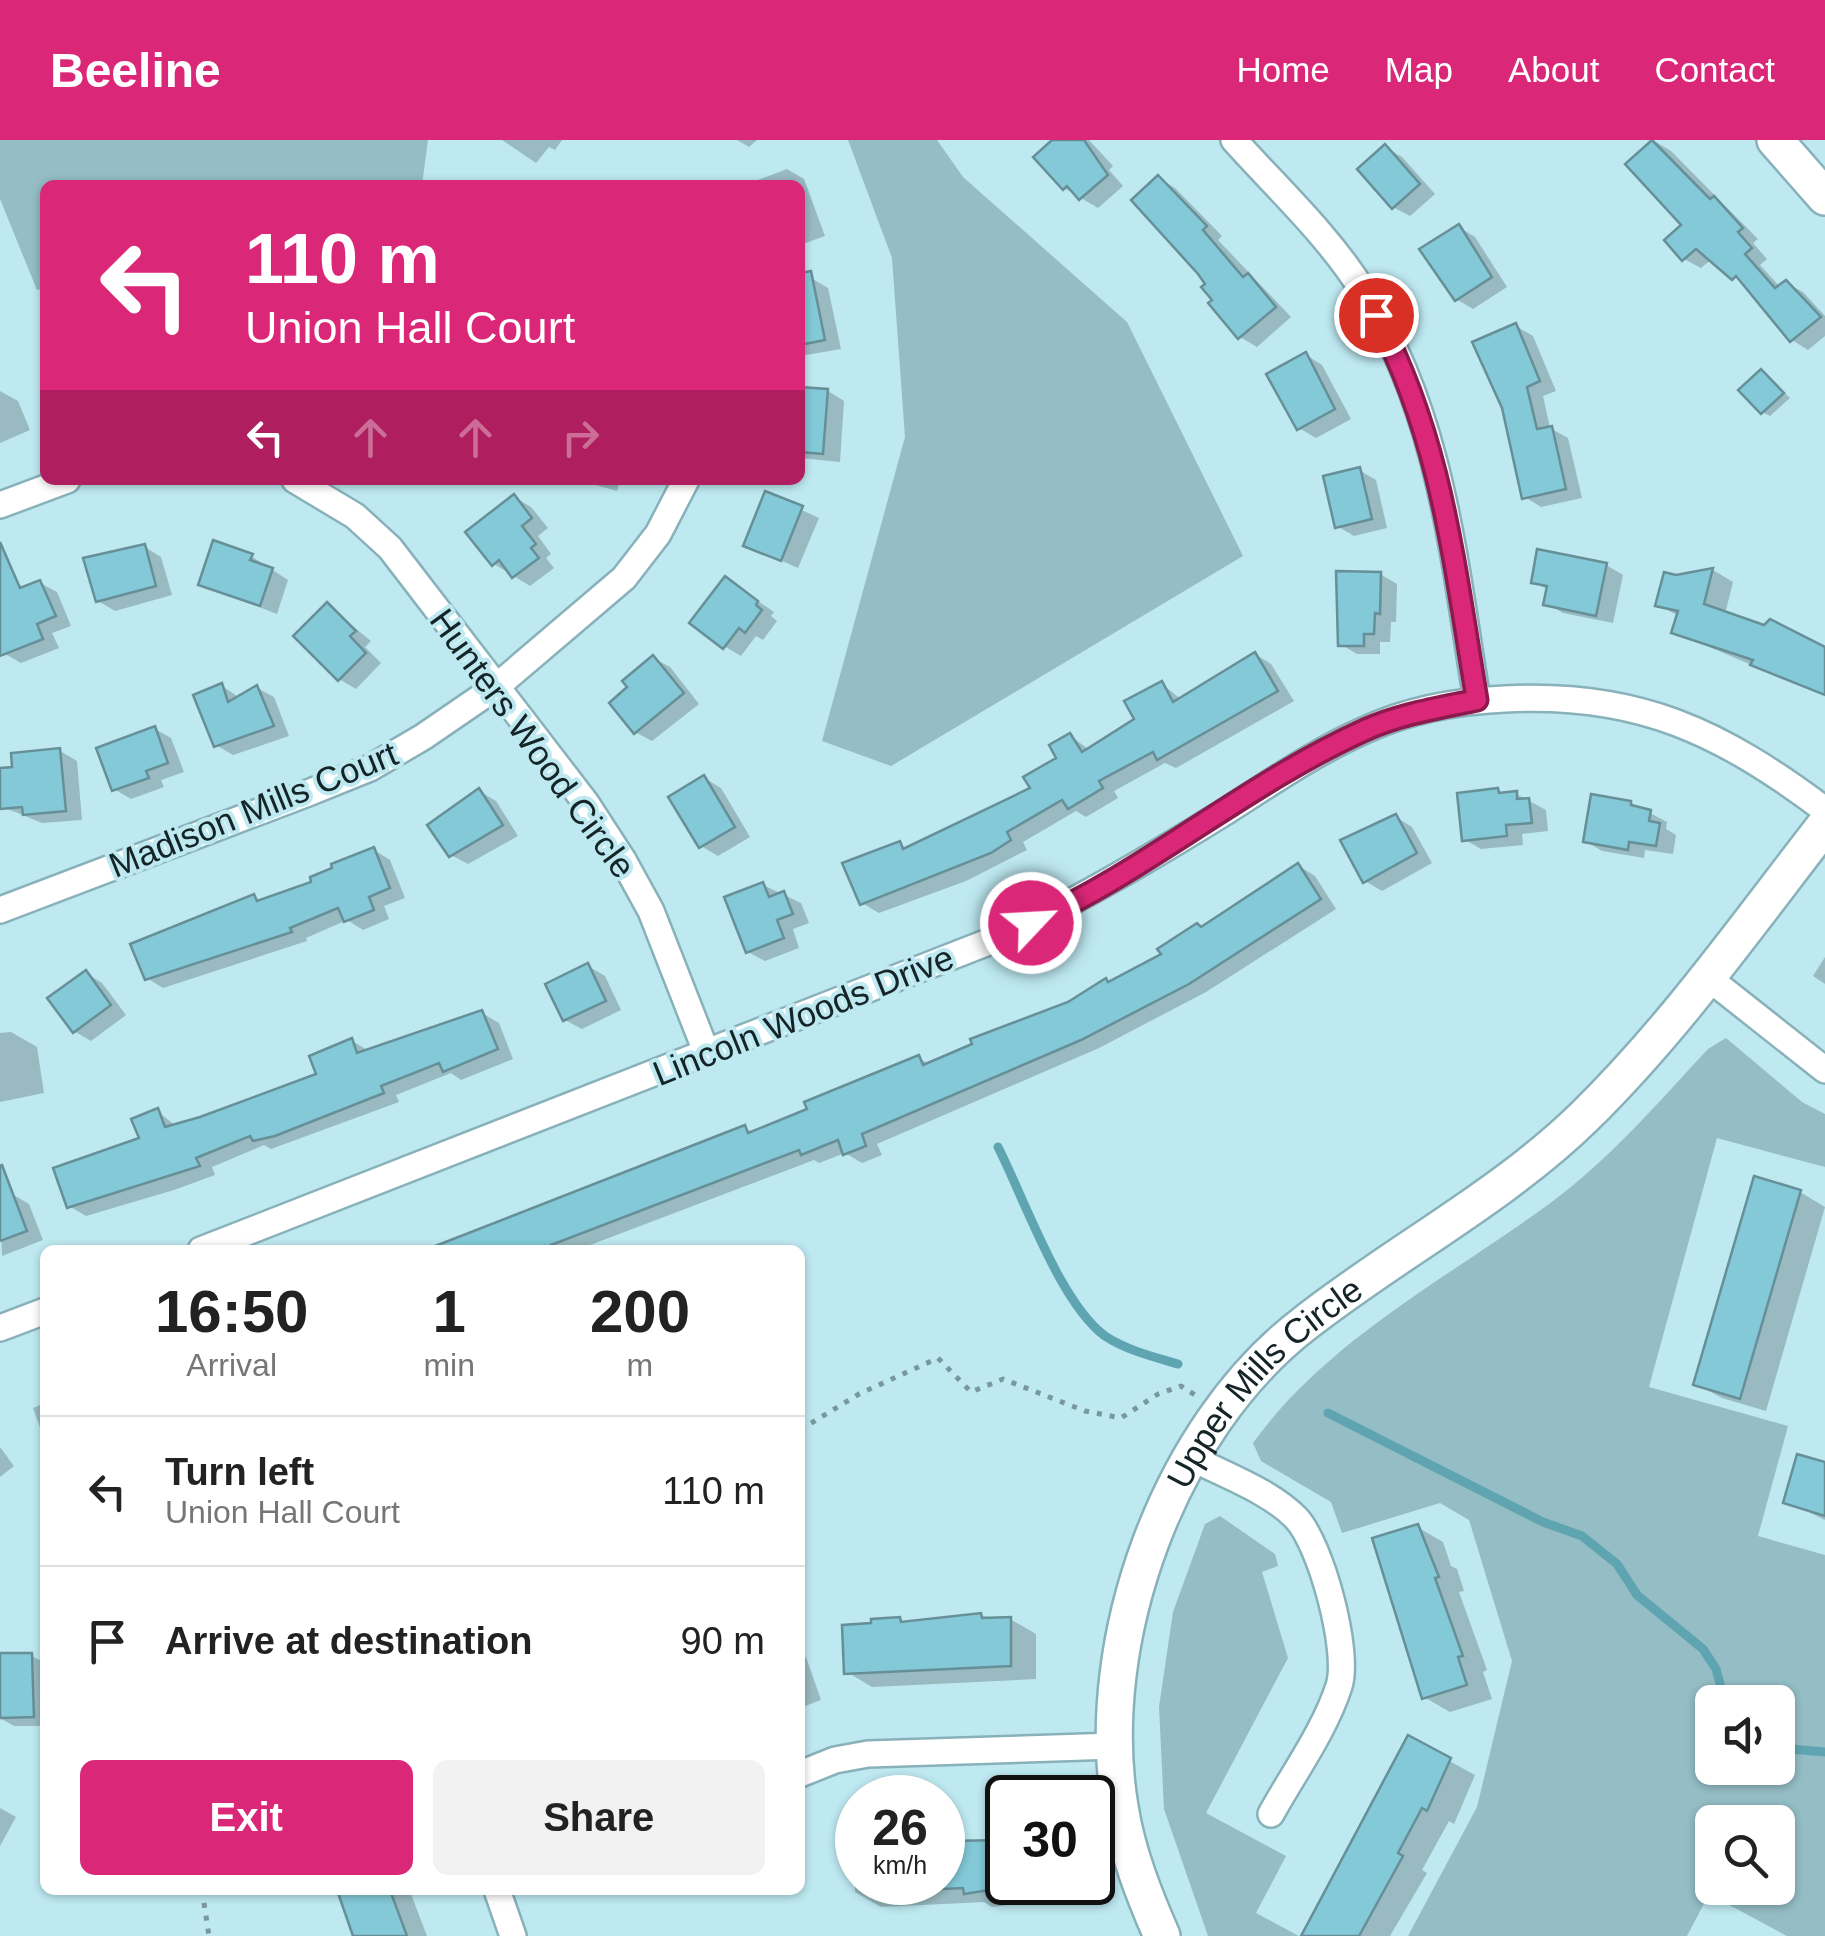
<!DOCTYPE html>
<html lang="en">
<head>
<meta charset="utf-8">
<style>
  body { margin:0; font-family:Arial,sans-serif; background:#f2f2f2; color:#222; height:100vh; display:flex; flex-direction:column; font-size:38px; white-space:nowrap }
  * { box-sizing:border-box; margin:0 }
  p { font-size:32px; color:#767676 }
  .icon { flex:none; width:55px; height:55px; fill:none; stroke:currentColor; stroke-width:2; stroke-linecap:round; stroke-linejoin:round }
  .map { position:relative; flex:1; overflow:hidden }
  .sheet { position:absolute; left:40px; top:1105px; width:765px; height:650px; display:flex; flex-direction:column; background:#fff; border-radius:15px; box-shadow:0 2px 8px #0004 }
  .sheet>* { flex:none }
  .hud { position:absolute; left:40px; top:40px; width:765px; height:305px; border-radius:15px; box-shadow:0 2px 8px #0004; background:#db2777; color:#fff; overflow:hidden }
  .controls { position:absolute; left:1695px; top:1545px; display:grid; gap:20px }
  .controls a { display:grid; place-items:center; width:100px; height:100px; border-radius:15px; background:#fff; box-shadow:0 2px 8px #0004; font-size:50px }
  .speed { position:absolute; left:835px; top:1635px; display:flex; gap:20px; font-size:50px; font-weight:700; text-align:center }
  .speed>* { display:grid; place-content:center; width:130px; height:130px; border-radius:50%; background:#fff; box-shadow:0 2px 8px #0004; line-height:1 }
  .speed small { font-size:25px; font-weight:400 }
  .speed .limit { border:5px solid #111; border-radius:15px; background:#fff; color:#111 }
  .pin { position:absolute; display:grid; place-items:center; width:85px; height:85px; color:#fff; margin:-42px; border:5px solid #fff; border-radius:50%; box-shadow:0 2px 10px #0007 }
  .me { position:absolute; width:110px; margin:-55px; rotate:65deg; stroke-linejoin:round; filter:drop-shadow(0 0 8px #0008) }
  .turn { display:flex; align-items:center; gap:35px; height:210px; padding:0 40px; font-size:45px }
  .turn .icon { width:130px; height:130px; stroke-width:2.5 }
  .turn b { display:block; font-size:70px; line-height:85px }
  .lanes { display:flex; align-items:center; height:95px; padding:0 40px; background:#0003; justify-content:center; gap:50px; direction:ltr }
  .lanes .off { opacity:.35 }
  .eta { display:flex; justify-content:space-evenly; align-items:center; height:170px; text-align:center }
  .eta b { font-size:60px; font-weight:600; line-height:70px }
  .button { display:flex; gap:20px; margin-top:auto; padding:20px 40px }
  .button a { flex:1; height:115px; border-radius:15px; background:#db2777; color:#fff; font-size:40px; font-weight:600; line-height:115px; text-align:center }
  .button a+a { background:#f2f2f2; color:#222 }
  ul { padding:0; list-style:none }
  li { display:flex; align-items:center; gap:30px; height:150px; padding:0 40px; border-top:2px solid #e0e0e0 }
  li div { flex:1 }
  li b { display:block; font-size:38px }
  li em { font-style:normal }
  header { display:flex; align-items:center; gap:60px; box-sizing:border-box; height:140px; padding:0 50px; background:#db2777; color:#fff }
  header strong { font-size:48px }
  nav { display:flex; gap:55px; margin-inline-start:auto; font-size:35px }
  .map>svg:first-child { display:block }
  .green { fill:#94bdc5; fill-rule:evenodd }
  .shadow { fill:#0003 }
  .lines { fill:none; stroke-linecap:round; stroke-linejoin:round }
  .stream { stroke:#5fa4b1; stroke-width:9 }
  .building { fill:#83c9d7; stroke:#678f98; stroke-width:2.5 }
  .street-casing { stroke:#88b1ba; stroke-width:30 }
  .secondary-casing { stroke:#88b1ba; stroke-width:40 }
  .path { stroke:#78989e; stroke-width:5; stroke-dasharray:5 8; stroke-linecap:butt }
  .street { stroke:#fff; stroke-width:25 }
  .secondary { stroke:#fff; stroke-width:35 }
  .route-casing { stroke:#8e194d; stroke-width:25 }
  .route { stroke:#db2777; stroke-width:18 }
  .labels { text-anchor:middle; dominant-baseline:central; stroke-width:8; stroke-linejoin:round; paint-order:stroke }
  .street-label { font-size:35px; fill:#142427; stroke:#bee9f1 }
</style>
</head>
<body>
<header>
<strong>Beeline</strong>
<nav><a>Home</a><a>Map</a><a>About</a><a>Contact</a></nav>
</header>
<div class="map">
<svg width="1825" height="1796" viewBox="0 0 1825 1796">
  <rect width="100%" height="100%" fill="#bee9f1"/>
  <g class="green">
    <path d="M0,0H428L422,45H45V148L37,150L0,59Z"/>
    <path d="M848,0H937L963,37L1127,182L1243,416L891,626L822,601L905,297L892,118Z"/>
    <path d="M1726,898L1802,962L1825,974V1027L1717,998L1649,1247L1788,1286L1758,1396L1825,1415V1796H1787L1709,1754L1687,1796H1408L1477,1667L1512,1521L1469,1380L1440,1363L1342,1393L1331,1362L1261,1321L1253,1303C1328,1199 1448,1138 1549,1064C1610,1019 1657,964 1708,909ZM1712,1562H1778V1628H1712ZM1712,1682H1778V1748H1712Z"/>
    <path d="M1220,1376L1275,1414L1278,1426L1262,1432L1288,1518L1206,1673L1286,1716L1256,1773L1299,1796H1208L1164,1669L1159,1567L1173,1472L1205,1384Z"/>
  </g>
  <g class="shadow">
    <path d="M502,0H562L555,10L549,7L536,23Z"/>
    <path d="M737,0H757L749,7Z"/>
    <path d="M1056,0H1089L1113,26L1109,30L1123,46L1098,68L1064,48Z"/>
    <path d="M1654,1L1671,11L1758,99L1753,103L1767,119L1760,125L1780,147L1786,143L1803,152L1825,176V196L1808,210L1792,200L1747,145L1712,119L1701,128L1684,119V85L1629,24Z"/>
    <path d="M1385,7L1402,17L1435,54L1410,76L1393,67Z"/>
    <path d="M787,29L804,39L825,96L800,105V45L747,44Z"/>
    <path d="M1158,38L1175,48L1222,96L1218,100L1291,177L1257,207L1240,197L1215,160Z"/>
    <path d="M1459,87L1475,97L1507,147L1473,169L1456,159Z"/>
    <path d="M811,138L828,148L841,209L800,216V140Z"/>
    <path d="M1516,186L1533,196L1556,251L1543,256L1550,288L1568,298L1582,358L1541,367L1525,357Z"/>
    <path d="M1306,215L1322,225L1351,279L1316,298L1299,288Z"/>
    <path d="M1762,232L1790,258L1770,276L1762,272Z"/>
    <path d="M800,249L828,251L844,261L840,322L800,318Z"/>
    <path d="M0,251L18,261L30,290L0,303Z"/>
    <path d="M1359,330L1376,340L1387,388L1354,396L1337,386Z"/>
    <path d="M578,340H620L617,351Z"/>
    <path d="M767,354L819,378L798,428L746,405Z"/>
    <path d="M514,357L531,367L548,388L538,396L551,414L546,418L554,428L530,446L494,424Z"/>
    <path d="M145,407L161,417L172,455L115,471L98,461Z"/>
    <path d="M251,416L288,440L277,474L201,444Z"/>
    <path d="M1606,425L1623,435L1613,483L1563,473L1546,463L1549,450L1533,442Z"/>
    <path d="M1713,430L1733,442L1725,474L1825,509V556L1674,492L1679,476L1658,465L1676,438Z"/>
    <path d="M1380,434L1397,444L1396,482H1391L1390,502H1380V514H1357L1340,504Z"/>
    <path d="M726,439L774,472L771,476L777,481L763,500L756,496L741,516L724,506Z"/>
    <path d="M16,443L26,448L40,443L57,452L71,486L52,493L59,508L21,523L0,511V449Z"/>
    <path d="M327,465L371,501L365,507L381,523L356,549L339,539Z"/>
    <path d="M1255,514L1271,524L1294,561L1176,628L1165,623L1114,651L1118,658L1086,677L1076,671L1023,702L1027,710L966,741L879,773L862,763L900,704L908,709L1033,649L1060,619L1070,596L1090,610L1137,580L1162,544L1182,560Z"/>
    <path d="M653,518L670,527L699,564L652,601L635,592L631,548Z"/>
    <path d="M222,546L240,558L257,548L274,557L289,596L233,615L216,605Z"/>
    <path d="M155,589L171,598L184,632L161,640L164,647L131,659L114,649Z"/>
    <path d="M60,611L77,621L82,680L42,683L3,667L0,631L15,630Z"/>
    <path d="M704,638L721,648L750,697L718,716L701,706Z"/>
    <path d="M479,651L496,661L518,696L468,724L451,715Z"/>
    <path d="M1498,651L1516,654L1546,670L1548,691L1522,694L1523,705L1481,709L1464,699Z"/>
    <path d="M1631,663L1667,682L1666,689L1676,695L1673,714L1645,710L1644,718L1602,711L1585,701Z"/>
    <path d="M1396,677L1412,687L1432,723L1382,751L1365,741Z"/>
    <path d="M374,710L390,720L405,758L384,766L389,779L363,790L347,780L306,798L307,801L163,848L147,838L254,757L263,762L315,743Z"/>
    <path d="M1299,726L1315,736L1336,769L1206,852L1099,908L877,1004L882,1015L862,1023L845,1013L819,1023L814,1020L577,1110H432L744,988L754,993L919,918L930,925L1069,864L1106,841L1110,843L1164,815Z"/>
    <path d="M763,745L801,763L809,783L793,789L799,808L765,821L748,812Z"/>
    <path d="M1825,817V844L1813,836Z"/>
    <path d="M588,826L605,836L621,870L582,889L565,880Z"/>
    <path d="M86,833L102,843L126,875L91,901L74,891Z"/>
    <path d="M482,873L499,883L513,919L461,940L451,933L396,955L399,962L271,1009L264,1005L212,1027L215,1035L174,1050L86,1076L69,1066L142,999L157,971L176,986L319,935L352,901L369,911Z"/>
    <path d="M11,892L37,907L44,953L0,962V893Z"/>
    <path d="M1755,1039L1800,1052L1825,1067L1766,1271L1722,1258L1696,1244Z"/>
    <path d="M12,1054L29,1064L43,1100L2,1116L0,1059Z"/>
    <path d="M45,1263V1301L33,1268Z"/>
    <path d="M0,1307L14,1326L0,1337Z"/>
    <path d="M1825,1324V1380L1786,1361Z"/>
    <path d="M1417,1387L1443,1402L1451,1426L1457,1429L1464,1451L1459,1452L1487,1530L1483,1532L1492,1559L1450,1572L1424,1557Z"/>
    <path d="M981,1476L1010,1479L1036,1494V1539L872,1547L847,1532L900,1480L907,1484Z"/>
    <path d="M800,1514L806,1517L821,1560L800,1568Z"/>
    <path d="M0,1516H32L45,1523V1586H14L0,1578Z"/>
    <path d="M1409,1599L1475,1635L1454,1684L1449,1681L1422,1730L1427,1733L1390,1796H1316Z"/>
    <path d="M0,1668L16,1677L0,1706Z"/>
    <path d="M853,1709H858V1742H1047L1048,1760L992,1767L984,1762L881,1767L855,1752Z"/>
    <path d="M357,1750H403L411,1754L427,1796H357Z"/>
  </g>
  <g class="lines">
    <g class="stream">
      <path d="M998,1007C1024,1058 1060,1163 1105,1196C1126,1210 1154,1217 1178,1224"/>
      <path d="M1328,1273L1543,1382L1582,1396L1617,1424L1637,1455L1703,1509L1716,1529L1725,1562"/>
      <path d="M1778,1608L1825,1612"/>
    </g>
  </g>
  <g class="building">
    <path d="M1052,0H1084L1108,35L1079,60L1067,46L1063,50L1033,17Z"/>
    <path d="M1652,0L1710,59L1714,56L1743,88L1738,92L1752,108L1745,114L1775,148L1786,140L1821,177L1790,202L1736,136L1732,140L1696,109L1682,121L1664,100L1681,85L1625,24Z"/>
    <path d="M1385,4L1420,44L1392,69L1357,29Z"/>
    <path d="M1158,35L1207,86L1203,90L1243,137L1248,133L1276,167L1238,199L1208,163L1212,160L1201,147L1205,144L1198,134L1131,60Z"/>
    <path d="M1459,84L1492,137L1455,161L1419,109Z"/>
    <path d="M811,131L825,200L800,205V133Z"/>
    <path d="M1516,183L1540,241L1527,247L1537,289L1552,286L1566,349L1522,359L1502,268L1472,202Z"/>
    <path d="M1306,212L1335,269L1297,290L1266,234Z"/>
    <path d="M1761,229L1784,253L1761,274L1738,250Z"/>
    <path d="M800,247L828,249L823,314L800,312Z"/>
    <path d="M1360,327L1372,379L1335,388L1323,336Z"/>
    <path d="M765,351L803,366L781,421L743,406Z"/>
    <path d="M514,354L532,378L522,386L536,404L531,408L539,418L512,438L499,420L492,426L465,392Z"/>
    <path d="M213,400L253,414L250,420L273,428L260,466L198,445Z"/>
    <path d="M0,402L20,448L40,440L56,476L37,484L43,499L0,516Z"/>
    <path d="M145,404L156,446L96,462L83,418Z"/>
    <path d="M1537,409L1607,423L1596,476L1543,465L1547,446L1531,443Z"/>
    <path d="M1713,428L1704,464L1764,485L1770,479L1825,507V555L1750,525L1753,520L1671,493L1678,471L1655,466L1664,432L1676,435Z"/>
    <path d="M1336,431L1381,432L1380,474L1375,473L1374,494H1364V506H1338Z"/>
    <path d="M725,436L758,461L756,465L762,470L745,493L739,488L723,509L689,483Z"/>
    <path d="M327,462L356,491L350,496L366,513L338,541L293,496Z"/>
    <path d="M1255,512L1278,551L1157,620L1153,612L1099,641L1103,648L1068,669L1062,660L1007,692L1011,700L991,713L860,765L842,723L900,701L903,709L1030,648L1023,637L1056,618L1049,605L1070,593L1082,612L1134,579L1124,561L1162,541L1173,562Z"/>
    <path d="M653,515L684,553L634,594L609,563L627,547L622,541Z"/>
    <path d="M222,543L228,562L257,545L274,586L214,607L193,555Z"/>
    <path d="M155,586L168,623L146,631L149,638L112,651L96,608Z"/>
    <path d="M60,608L66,671L23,675L22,667L0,669V628L12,627L11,613Z"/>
    <path d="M704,635L735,687L699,708L668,657Z"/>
    <path d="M479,648L503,685L449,717L427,685Z"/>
    <path d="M1498,648L1499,653L1517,651V659L1529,658L1532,683L1506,685L1507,696L1462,701L1457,653Z"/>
    <path d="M1591,654L1631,661V665L1651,670L1649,681L1660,683L1656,706L1629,702L1628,710L1583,702Z"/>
    <path d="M1396,674L1417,713L1363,743L1340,700Z"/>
    <path d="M374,707L390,748L369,757L374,770L344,782L338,768L290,788L292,792L145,840L130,804L254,754L257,761L311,742L310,737L332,728L331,724Z"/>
    <path d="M1298,723L1321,759L1189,844L1081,900L862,994L866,1006L843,1015L838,1000L801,1015L799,1010L551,1105L553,1110H425L745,985L748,993L807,969L804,962L919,915L923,925L972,904L970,899L1068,862L1106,838L1108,842L1161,814L1157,809L1197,783L1201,787Z"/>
    <path d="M763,742L769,757L784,751L793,774L777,780L784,798L746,813L724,757Z"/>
    <path d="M588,823L606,861L563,881L545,844Z"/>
    <path d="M86,830L111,865L73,893L47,858Z"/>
    <path d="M482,870L498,909L443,932L439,923L381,946L384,953L275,996L253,1001L250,996L196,1018L200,1026L67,1068L53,1028L139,998L131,979L158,968L165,987L200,977L316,934L309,916L352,898L357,913Z"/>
    <path d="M2,1025L27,1091L0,1101V1026Z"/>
    <path d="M1754,1036L1801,1050L1740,1259L1693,1245Z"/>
    <path d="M1797,1314L1825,1322V1376L1783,1363Z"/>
    <path d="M1418,1384L1439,1437L1435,1438L1463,1516L1458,1517L1467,1545L1422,1559L1372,1398Z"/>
    <path d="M981,1473L982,1478L1011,1477V1526L844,1534L842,1485L871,1483V1479L900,1477L901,1482Z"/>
    <path d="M0,1513H32L34,1577L0,1578Z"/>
    <path d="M1408,1595L1451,1618L1427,1671L1422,1668L1398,1713L1403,1716L1359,1796H1301Z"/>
    <path d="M1008,1700V1747L964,1754L963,1748L942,1749V1701Z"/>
    <path d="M337,1750H390L407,1796H353Z"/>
  </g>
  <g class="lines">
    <defs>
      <g id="street">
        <path d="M1234,0C1277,48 1329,96 1363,151C1441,274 1454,420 1477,560"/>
        <path d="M295,340L355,376L390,408L586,663L623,720L651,771L707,914"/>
        <path d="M0,365L67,340"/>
        <path d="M0,770L308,653L370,628L423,597L496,547L624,438L658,394L686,340"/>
        <path d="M1706,836L1825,930"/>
        <path d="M201,1110L996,799C1077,762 1152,717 1228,670C1272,642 1317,611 1365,590C1408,570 1458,561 1505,559C1638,552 1721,592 1825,670"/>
        <path d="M0,1188L45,1171"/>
        <path d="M1190,1317C1224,1335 1270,1351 1296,1378C1321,1404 1350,1512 1339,1546C1325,1590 1293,1634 1271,1674"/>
        <path d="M800,1634L835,1620L868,1614L1115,1606"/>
        <path d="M497,1750L513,1796"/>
      </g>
      <g id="secondary">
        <path d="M1775,0L1825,57"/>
        <path id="s1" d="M1162,1796C1144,1755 1127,1712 1120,1667C1092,1500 1169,1288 1304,1184C1394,1113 1501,1058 1584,977C1674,889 1748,784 1825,685"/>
      </g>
    </defs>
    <use href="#street" class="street-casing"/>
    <use href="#secondary" class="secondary-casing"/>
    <g class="path">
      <path d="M800,1290L859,1254L938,1218L971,1252L1003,1239L1085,1271L1121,1278L1158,1254L1181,1246L1195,1255"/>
      <path d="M202,1750L209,1796"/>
    </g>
    <use href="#street" class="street"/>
    <use href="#secondary" class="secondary"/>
  </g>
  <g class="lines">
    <defs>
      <path id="route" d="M1031,783C1148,730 1248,643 1365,590C1400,574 1439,568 1477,560C1454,424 1442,300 1376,175"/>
    </defs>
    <use href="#route" class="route-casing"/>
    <use href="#route" class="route"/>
  </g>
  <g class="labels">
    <g class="street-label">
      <text transform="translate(533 603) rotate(54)">Hunters Wood Circle</text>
      <text transform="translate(253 669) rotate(-22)">Madison Mills Court</text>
      <text transform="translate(803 875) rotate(-22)">Lincoln Woods Drive</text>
      <text stroke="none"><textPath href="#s1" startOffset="605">Upper Mills Circle</textPath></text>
    </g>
  </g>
</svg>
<div class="controls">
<a><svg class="icon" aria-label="sound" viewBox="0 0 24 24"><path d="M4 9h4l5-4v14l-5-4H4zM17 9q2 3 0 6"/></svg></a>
<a><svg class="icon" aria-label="search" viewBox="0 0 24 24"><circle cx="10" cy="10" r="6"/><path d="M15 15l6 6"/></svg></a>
</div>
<div class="speed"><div>26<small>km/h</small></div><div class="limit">30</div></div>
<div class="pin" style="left:1376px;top:175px;background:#d93025"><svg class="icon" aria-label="arrive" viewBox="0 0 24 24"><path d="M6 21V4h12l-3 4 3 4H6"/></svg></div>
<svg class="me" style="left:1031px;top:783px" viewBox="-20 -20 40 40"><circle r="17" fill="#db2777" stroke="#fff" stroke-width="3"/><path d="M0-11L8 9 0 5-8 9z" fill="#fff"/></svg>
<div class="hud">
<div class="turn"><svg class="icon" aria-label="left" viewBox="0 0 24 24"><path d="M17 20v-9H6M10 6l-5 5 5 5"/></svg><div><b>110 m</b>Union Hall Court</div></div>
<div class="lanes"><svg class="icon" aria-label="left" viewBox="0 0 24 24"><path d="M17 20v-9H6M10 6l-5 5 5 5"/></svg><svg class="icon off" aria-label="ahead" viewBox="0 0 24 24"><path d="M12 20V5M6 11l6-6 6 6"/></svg><svg class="icon off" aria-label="ahead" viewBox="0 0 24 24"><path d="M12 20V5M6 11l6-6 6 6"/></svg><svg class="icon off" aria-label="right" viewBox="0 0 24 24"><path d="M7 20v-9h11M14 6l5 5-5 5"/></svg></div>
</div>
<section class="sheet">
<div class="eta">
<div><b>16:50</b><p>Arrival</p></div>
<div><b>1</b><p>min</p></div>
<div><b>200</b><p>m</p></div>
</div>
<ul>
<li><svg class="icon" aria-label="left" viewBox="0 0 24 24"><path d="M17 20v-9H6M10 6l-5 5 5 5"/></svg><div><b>Turn left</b><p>Union Hall Court</p></div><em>110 m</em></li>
<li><svg class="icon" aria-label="arrive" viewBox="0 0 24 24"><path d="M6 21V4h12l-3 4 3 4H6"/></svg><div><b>Arrive at destination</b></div><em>90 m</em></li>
</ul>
<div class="button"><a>Exit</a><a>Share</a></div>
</section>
</div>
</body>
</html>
